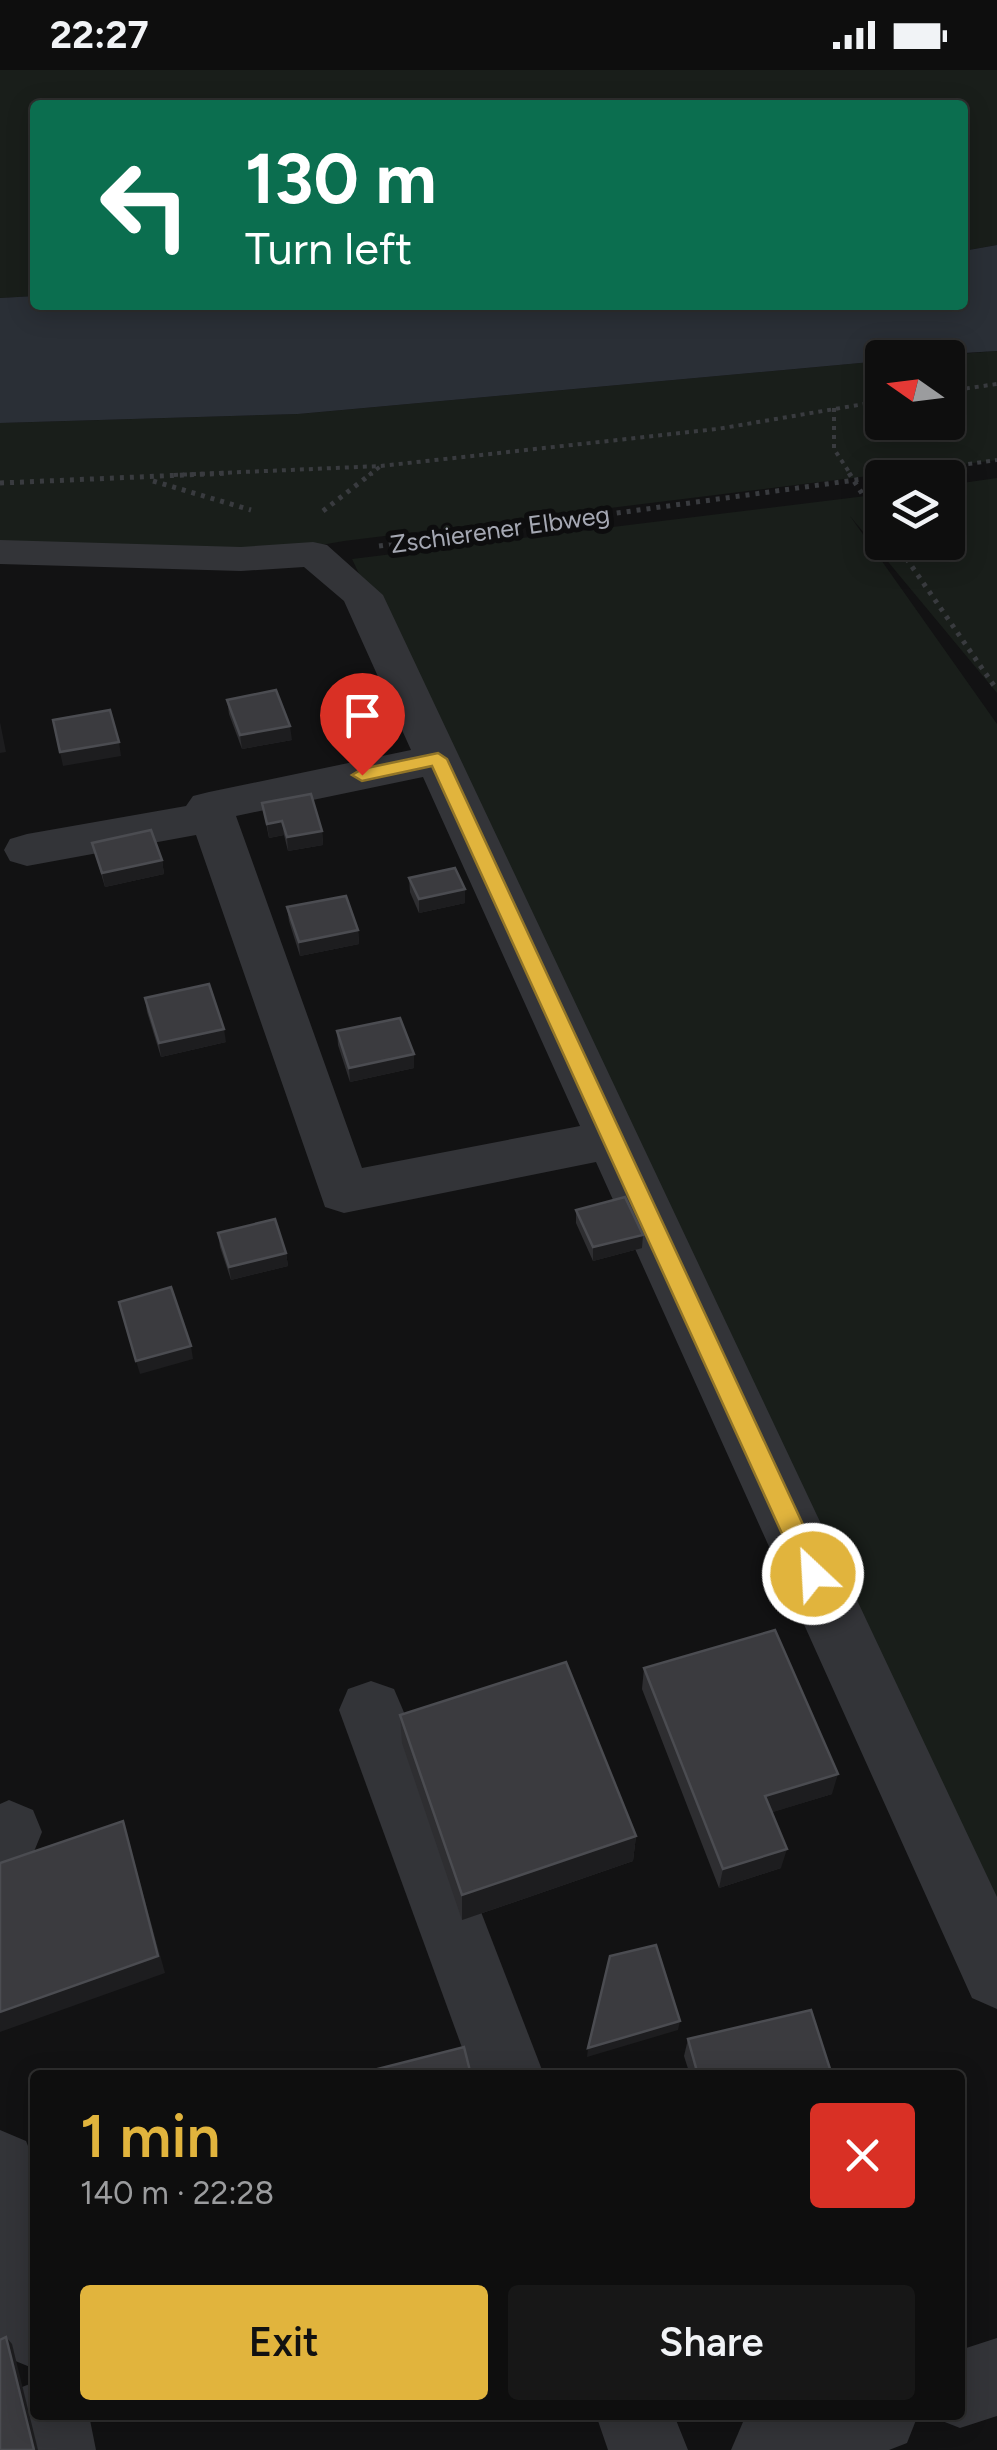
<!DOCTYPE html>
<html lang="en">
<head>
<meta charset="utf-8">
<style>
  body { margin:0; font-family:Figtree,sans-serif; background:#171717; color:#f1f3f6; height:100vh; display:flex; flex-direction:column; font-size:38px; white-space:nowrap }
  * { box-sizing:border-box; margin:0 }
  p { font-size:32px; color:#9b9c9e }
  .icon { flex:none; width:55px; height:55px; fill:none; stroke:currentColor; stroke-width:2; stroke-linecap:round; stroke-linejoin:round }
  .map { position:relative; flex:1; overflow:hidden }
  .side { position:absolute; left:30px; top:2000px; width:935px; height:350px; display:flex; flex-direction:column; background:#0e0e0e; border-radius:10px; box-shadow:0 5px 25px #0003,0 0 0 2px #2e2e2e }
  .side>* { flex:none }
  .hud { position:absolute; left:30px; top:30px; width:938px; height:210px; border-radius:10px; box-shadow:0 5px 25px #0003,0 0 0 2px #2e2e2e; background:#0b6e4f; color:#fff; overflow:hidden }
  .needle { width:65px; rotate:284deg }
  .tools { position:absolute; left:865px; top:270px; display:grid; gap:20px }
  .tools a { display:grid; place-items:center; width:100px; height:100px; border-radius:10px; background:#0e0e0e; box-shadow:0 5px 25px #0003,0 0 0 2px #2e2e2e; font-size:50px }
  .pin { position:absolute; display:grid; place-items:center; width:85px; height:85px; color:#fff; margin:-102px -42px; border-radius:50% 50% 50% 0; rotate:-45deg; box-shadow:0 0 10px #0007 }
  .pin .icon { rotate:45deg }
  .me { position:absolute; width:110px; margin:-55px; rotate:335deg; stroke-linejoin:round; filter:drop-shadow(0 0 8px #0008) }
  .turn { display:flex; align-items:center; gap:35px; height:210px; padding:0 50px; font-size:45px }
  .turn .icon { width:130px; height:130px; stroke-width:2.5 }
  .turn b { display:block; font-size:70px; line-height:85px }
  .round { display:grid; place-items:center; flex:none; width:105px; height:105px; border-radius:10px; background:#171717 }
  .overview { display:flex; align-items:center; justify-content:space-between; height:170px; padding:0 50px }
  h1 { font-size:60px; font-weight:600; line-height:75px; color:#e1b43d }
  .button { display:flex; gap:20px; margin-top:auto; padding:20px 50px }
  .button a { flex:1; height:115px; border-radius:10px; background:#e1b43d; color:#111; font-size:40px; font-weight:600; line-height:115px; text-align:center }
  .button a+a { background:#171717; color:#f1f3f6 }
  .status { display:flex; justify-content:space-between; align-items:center; height:70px; padding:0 50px; background:#0e0e0e; direction:ltr }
  .status svg { height:28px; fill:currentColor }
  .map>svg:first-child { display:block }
  .green { fill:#191e1a }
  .water { fill:#2a2f36 }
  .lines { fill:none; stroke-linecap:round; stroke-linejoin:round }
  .path-far1 { stroke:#393b3f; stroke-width:4; stroke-dasharray:4 5; stroke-linecap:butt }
  .path { stroke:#393b3f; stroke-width:5; stroke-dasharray:4 6; stroke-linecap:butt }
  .minor { fill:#333438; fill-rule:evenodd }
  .wall { fill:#2e2e31 }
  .shaded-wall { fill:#1d1d1f }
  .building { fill:#3b3b3f; stroke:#4b4c51; stroke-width:2.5 }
  .route { fill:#e1b43d; stroke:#927528; stroke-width:2.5 }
  .labels { text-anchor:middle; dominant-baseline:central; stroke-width:10; stroke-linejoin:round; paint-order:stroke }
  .far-street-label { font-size:25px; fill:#a5a8b3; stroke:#0d0d0e }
</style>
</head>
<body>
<div class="status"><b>22:27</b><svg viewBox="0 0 49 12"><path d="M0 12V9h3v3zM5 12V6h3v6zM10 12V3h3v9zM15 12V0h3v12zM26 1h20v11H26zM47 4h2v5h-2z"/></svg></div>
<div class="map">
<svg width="997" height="2380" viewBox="0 0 997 2380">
  <rect width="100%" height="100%" fill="#121213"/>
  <g class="green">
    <path d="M0,0H997V175L963,181L962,35H35V226L0,228Z"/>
    <path d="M997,281V390L344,471L241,489L0,482V353L298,344L882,291V352H948V288L921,287Z"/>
    <path d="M997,408V623L850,446L997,654V1850L352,489L882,424V472H948V415Z"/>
  </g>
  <path class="water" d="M997,175V281L882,288V291L298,344L0,353V228L35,226V235H962L963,181Z"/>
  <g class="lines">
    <g class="path-far1">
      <path d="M948,321L997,314"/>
      <path d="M834,338V379L851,405"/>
      <path d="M174,405L381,396L717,359L882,331"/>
      <path d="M369,405L381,396"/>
      <path d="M888,405L997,390"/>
    </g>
    <g class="path">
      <path d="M849,403L882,455"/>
      <path d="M153,411L251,440"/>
      <path d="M0,413L230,403"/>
      <path d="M323,441L372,403"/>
      <path d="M895,472L997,620"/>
      <path d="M379,476L906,403"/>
    </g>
    <g class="minor">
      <path d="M0,470L241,477L313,472L327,475L383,525L997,1827V1939L972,1928L596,1092L344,1143L325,1137L196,765L27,796L10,791L4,780L10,769L27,764L186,736L193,726L209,722L411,680L344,531L304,497L241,501L0,494ZM423,707L580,1056L362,1098L236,746Z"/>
      <path d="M371,1611L394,1619L403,1640L544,2005H472L339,1640L348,1619Z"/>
      <path d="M9,1730L33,1740L42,1762L33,1784L0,1798V1734Z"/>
      <path d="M0,2060L26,2071L35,2093V2299L8,2288L0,2269Z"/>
      <path d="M997,2268V2346L960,2358L932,2347L960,2345V2280Z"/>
      <path d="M35,2312V2345H89L96,2380H16L11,2345L22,2317Z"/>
      <path d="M596,2345H674L688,2380H608Z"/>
      <path d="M760,2345H918L907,2373L889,2380H731L743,2352Z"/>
    </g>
  </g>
  <g class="wall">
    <path d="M227,630L292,670L242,679L229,644Z"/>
    <path d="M262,733L322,761L323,775L288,781L284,765L269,768Z"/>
    <path d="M92,773L162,790L164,804L105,817Z"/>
    <path d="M409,808L465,819V833L419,843L410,822Z"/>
    <path d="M287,837L358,860L359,874L300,886L289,851Z"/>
    <path d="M145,928L226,972L161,987L147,942Z"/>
    <path d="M337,961L414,998L350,1012L338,975Z"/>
    <path d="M576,1140L642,1178L593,1191L576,1153Z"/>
    <path d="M218,1163L286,1183L288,1196L231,1210L220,1177Z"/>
    <path d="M644,1598L832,1724L772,1742L781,1798L719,1818L642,1619Z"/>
    <path d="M400,1645L636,1766L633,1791L462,1850L402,1673Z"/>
    <path d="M688,1969L832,2005H690L684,1986Z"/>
  </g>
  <g class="shaded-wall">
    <path d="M0,652L6,682L0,683Z"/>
    <path d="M290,656L292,670L242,679L240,665Z"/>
    <path d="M119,672L121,686L63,696L60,682Z"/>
    <path d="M282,751L284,765L269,768L267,754Z"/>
    <path d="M322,761L323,775L288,781L287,767Z"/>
    <path d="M162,790L164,804L105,817L102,803Z"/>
    <path d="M465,819V833L419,843V829Z"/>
    <path d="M358,860L359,874L300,886L299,872Z"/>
    <path d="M224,959L226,972L161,987L159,973Z"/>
    <path d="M414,984V998L350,1012L349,998Z"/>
    <path d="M643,1165L642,1178L593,1191V1177Z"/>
    <path d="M286,1183L288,1196L231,1210L229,1197Z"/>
    <path d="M191,1276L193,1289L140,1304L136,1291Z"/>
    <path d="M838,1704L832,1724L760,1746L765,1726Z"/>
    <path d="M123,1751L165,1903L0,1962V1942Z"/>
    <path d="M636,1766L633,1791L462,1850V1825Z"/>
    <path d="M787,1779L781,1798L719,1818L723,1799Z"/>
    <path d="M680,1951L678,1960L587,1987L588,1978Z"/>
    <path d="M6,2267L12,2274L38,2380H34Z"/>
  </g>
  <g class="building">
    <path d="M276,620L290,656L240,665L227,630Z"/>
    <path d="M110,640L119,672L60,682L53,650Z"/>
    <path d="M311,724L322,761L287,767L282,751L267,754L262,733Z"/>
    <path d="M151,760L162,790L102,803L92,773Z"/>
    <path d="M455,798L465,819L419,829L409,808Z"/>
    <path d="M346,826L358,860L299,872L287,837Z"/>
    <path d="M209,914L224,959L159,973L145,928Z"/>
    <path d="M400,948L414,984L349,998L337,961Z"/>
    <path d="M625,1127L643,1165L593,1177L576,1140Z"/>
    <path d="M275,1149L286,1183L229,1197L218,1163Z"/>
    <path d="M171,1217L191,1276L136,1291L119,1232Z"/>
    <path d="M775,1560L838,1704L765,1726L787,1779L723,1799L644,1598Z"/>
    <path d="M566,1592L636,1766L462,1825L400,1645Z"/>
    <path d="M123,1751L158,1886L0,1942V1793Z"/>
    <path d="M656,1875L680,1951L588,1978L610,1886Z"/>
    <path d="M811,1940L832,2005H698L688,1969Z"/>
    <path d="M464,1977L471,2005H354Z"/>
    <path d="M6,2267L34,2380H0V2270Z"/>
  </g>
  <path class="route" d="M438,683L447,689L826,1504L822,1512L813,1516L804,1512L432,696L362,711L352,705L362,699Z"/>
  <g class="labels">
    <g class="far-street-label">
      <text transform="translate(500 459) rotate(-8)">Zschierener Elbweg</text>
    </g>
  </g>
</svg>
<div class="tools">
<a><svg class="needle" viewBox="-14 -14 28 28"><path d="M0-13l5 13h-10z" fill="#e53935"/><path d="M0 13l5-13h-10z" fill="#9b9c9e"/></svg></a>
<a><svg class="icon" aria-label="layers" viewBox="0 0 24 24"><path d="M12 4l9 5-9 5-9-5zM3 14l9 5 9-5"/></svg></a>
</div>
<div class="pin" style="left:362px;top:705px;background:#d93025"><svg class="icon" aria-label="arrive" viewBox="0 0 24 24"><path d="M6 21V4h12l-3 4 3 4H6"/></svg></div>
<svg class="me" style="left:813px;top:1504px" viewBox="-20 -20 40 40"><circle r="17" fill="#e1b43d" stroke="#fff" stroke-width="3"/><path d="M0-11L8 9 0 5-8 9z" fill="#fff"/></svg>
<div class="hud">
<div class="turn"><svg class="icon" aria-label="left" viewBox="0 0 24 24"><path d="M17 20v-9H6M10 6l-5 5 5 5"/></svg><div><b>130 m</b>Turn left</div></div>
</div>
<section class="side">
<div class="overview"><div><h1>1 min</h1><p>140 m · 22:28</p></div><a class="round" style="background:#d93025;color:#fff"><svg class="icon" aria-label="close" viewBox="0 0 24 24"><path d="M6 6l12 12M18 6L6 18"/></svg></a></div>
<div class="button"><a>Exit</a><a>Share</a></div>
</section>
</div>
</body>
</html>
